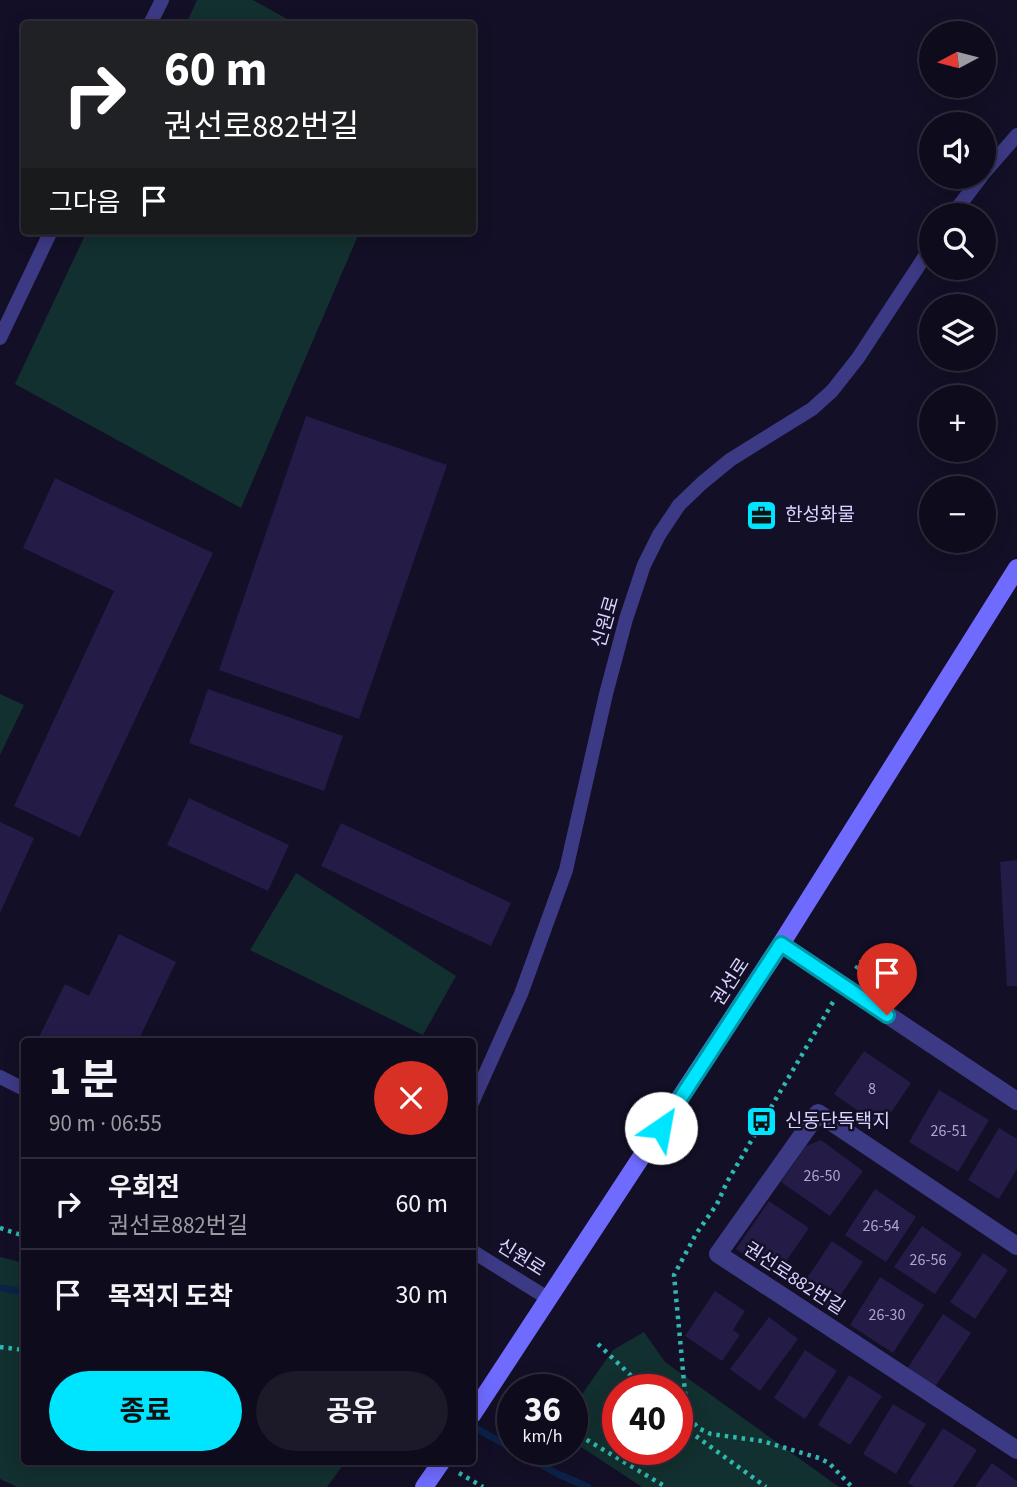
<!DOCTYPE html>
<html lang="ko">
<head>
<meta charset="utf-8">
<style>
  body { margin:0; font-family:"Source Sans 3","Noto Sans KR",sans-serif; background:#1c1929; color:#f1f3f6; height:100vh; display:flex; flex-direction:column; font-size:26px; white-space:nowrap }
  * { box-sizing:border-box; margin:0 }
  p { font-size:23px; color:#9b9ba3 }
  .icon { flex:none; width:38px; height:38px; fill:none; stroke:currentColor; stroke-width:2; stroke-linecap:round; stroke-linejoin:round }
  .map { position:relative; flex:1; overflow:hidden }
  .panel { position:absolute; left:21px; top:1038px; width:455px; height:427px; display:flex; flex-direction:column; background:#0e0b1c; border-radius:7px; box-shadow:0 4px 18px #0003,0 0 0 2px #2e2b3b }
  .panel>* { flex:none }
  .top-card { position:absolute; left:21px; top:21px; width:455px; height:214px; border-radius:7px; box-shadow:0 4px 18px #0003,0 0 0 2px #2e2b3b; background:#202124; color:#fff; overflow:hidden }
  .needle { width:46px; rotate:263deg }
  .buttons { position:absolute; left:919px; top:21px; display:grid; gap:14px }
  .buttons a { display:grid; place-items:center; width:77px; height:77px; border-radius:50%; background:#0e0b1c; box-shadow:0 4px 18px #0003,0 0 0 2px #2e2b3b; font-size:35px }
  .speed { position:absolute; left:497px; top:1374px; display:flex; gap:14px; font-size:35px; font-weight:700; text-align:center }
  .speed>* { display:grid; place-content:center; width:91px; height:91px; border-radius:50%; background:#0e0b1c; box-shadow:0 4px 18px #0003,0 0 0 2px #2e2b3b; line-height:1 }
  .speed small { font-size:18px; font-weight:400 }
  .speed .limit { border:10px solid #d22; background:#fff; color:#111 }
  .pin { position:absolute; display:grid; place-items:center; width:60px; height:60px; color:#fff; margin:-72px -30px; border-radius:50% 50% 50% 0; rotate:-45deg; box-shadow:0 0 7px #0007 }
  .pin .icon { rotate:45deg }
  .me { position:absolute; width:77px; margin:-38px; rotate:33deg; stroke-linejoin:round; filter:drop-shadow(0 0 5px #0008) }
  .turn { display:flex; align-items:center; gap:24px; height:147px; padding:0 28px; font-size:32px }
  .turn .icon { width:91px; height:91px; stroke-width:2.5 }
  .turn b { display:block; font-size:49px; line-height:60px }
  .then { display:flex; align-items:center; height:66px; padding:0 28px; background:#0003; gap:14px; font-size:26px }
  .round { display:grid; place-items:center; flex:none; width:74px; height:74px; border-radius:37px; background:#1c1929 }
  .overview { display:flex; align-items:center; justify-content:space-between; height:119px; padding:0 28px }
  h1 { font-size:42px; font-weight:700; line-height:52px }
  .button { display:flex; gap:14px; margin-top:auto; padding:14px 28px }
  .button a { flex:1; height:80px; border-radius:42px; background:#00e5ff; color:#111; font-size:28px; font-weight:700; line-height:80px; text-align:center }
  .button a+a { background:#1c1929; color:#f1f3f6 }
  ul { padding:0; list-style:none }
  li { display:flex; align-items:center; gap:21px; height:91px; padding:0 28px; border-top:2px solid #2e2b3b }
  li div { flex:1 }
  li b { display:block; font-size:26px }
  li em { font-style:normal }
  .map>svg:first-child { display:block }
  .green { fill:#12302f; fill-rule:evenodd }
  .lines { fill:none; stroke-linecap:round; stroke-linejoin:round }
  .stream { stroke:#0c2248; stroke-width:7 }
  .building { fill:#241b47 }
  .path { stroke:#2fb8b0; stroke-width:4.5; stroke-dasharray:3.5 5; stroke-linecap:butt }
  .lane { stroke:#3d3a85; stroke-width:14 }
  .street { stroke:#3d3a85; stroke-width:18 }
  .secondary { stroke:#6f6bff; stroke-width:18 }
  .route-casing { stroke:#0095a6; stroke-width:18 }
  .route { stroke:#00e5ff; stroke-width:12 }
  .labels { text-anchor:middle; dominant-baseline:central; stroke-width:5; stroke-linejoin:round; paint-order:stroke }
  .number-label { font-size:16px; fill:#aca6d1 }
  .poi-label { font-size:19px; fill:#d9d4ff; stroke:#130f26; text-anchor:start }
  .street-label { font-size:19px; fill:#d9d4ff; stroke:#130f26 }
</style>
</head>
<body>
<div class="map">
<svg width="1017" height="1487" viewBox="0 0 1017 1487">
  <rect width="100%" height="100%" fill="#130f26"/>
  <g class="green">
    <path d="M197,0H253L296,24H186Z"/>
    <path d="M87,231H360L241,508L15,384Z"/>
    <path d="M0,694L24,705L0,755Z"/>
    <path d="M296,873L456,976L423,1035L250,950Z"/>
    <path d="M0,1257L24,1263V1461H346L327,1487H17L0,1479Z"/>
    <path d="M644,1332L665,1362L839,1487H642L572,1441V1410L587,1387L613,1350ZM618,1390H677V1449H618Z"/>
  </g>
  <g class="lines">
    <g class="stream">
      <path d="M0,1288L24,1292"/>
      <path d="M472,1426L513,1449"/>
      <path d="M513,1449L558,1474L588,1487"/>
    </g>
  </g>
  <g class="building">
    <path d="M306,416L447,465L359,719L219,670Z"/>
    <path d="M55,478L213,553L80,837L14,806L114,591L23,548Z"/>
    <path d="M208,689L343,736L324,791L189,743Z"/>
    <path d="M189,798L289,845L268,891L167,845Z"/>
    <path d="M0,822L34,838L0,913Z"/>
    <path d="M341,823L511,903L491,946L321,866Z"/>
    <path d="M1017,860V986H1007L1000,862Z"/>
    <path d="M119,934L176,962L138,1041H123L112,1036L110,1041H37L65,984L89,996Z"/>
    <path d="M864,1051L911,1083L881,1127L834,1094Z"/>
    <path d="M939,1090L989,1120L958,1172L909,1142Z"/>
    <path d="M999,1128L1017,1139V1169L999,1199L968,1180Z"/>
    <path d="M821,1140L863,1171L830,1216L781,1182L806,1146Z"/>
    <path d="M875,1189L916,1217L886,1262L845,1235Z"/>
    <path d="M769,1201L809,1228L776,1276L736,1249Z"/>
    <path d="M922,1226L962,1254L935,1294L894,1267Z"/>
    <path d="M832,1241L863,1262L830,1311L799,1290Z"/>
    <path d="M983,1253L1008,1270L975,1319L950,1302Z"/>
    <path d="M880,1277L924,1305L893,1353L850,1325Z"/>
    <path d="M715,1291L745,1311L733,1330L740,1335L722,1361L685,1336Z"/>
    <path d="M943,1314L971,1333L935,1387L907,1369Z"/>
    <path d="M769,1317L798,1339L760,1391L730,1369Z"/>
    <path d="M805,1350L837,1371L805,1419L774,1398Z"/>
    <path d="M849,1375L882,1396L850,1445L818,1425Z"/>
    <path d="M893,1404L926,1424L896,1474L863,1454Z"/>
    <path d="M943,1428L977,1450L953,1487H914L908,1483Z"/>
    <path d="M992,1463L1017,1481V1487H975Z"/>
  </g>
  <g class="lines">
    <g class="path">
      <path d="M856,969L861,961"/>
      <path d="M833,1002L727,1182L717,1204L696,1234L674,1275L686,1403L689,1417L698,1428L711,1434L762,1441L819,1458L829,1463L852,1487"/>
      <path d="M0,1228L24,1236"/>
      <path d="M598,1344L646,1390"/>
      <path d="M0,1347L24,1350"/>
      <path d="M677,1419L693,1434L766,1487"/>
      <path d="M572,1431L666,1487"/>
      <path d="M459,1473L483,1487"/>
    </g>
    <g class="lane">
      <path d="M150,24L162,0"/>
      <path d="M984,173L1017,135"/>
      <path d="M952,215L981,177"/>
      <path d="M0,338L51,231"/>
      <path d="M0,1077L24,1089"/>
      <path d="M472,1103L521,994L566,870L606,694L626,619L644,565L659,535L679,505L702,483L730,460L812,409L832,391L858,358L931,247"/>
      <path d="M472,1251L549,1299"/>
    </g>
    <g class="street">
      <path d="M781,944L1017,1101"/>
      <path d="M1017,1246L818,1113L718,1254L1017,1450"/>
    </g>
    <g class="secondary">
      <path d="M472,1415L781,944L1017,568"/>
      <path d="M424,1487L442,1461"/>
    </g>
  </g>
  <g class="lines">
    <defs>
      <path id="route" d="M661,1128L781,944L887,1015"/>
    </defs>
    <use href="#route" class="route-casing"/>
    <use href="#route" class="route"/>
  </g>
  <defs>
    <symbol id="office-square" viewBox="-11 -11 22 22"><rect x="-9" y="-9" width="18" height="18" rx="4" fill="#00e5ff" stroke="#130f26"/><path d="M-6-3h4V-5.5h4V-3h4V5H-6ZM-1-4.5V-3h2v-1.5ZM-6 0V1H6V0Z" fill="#111"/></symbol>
    <symbol id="bus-square" viewBox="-11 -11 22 22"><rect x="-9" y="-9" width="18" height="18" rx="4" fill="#00e5ff" stroke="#130f26"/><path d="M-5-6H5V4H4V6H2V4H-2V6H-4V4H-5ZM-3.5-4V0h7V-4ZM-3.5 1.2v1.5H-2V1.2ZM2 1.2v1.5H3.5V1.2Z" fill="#111"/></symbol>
  </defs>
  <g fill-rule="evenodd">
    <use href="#office-square" x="744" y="498" width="35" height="35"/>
    <use href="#bus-square" x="744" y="1104" width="35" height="35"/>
  </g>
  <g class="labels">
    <g class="number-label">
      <text x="872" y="1089">8</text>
      <text x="949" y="1131">26-51</text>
      <text x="822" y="1176">26-50</text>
      <text x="881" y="1226">26-54</text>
      <text x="928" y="1260">26-56</text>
      <text x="887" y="1315">26-30</text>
    </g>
    <g class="poi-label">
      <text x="785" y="515">한성화물</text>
      <text x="785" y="1121">신동단독택지</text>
    </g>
    <g class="street-label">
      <text transform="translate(606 622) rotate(-74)">신원로</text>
      <text transform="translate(731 982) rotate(-57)">권선로</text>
      <text transform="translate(521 1258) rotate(32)">신원로</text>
      <text transform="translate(794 1279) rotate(33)">권선로882번길</text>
    </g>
  </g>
</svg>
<div class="buttons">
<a><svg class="needle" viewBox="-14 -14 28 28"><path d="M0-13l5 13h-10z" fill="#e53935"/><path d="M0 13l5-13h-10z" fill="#9b9ba3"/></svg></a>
<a><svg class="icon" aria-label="sound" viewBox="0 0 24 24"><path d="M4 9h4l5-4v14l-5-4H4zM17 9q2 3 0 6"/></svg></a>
<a><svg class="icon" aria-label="search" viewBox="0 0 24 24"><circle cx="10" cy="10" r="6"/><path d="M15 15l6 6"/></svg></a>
<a><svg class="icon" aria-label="layers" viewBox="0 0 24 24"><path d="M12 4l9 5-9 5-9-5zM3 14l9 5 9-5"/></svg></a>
<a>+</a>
<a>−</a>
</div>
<div class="speed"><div>36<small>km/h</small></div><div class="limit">40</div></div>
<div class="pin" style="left:887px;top:1015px;background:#d93025"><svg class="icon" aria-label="arrive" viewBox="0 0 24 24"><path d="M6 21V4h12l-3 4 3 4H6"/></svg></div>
<svg class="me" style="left:661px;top:1128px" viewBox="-20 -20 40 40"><circle r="19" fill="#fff"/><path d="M0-13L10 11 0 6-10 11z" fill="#00e5ff"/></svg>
<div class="top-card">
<div class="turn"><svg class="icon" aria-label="right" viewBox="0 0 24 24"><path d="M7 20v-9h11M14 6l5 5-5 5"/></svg><div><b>60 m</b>권선로882번길</div></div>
<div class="then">그다음<svg class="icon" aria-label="arrive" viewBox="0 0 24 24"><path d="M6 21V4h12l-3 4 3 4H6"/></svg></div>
</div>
<section class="panel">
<div class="overview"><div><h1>1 분</h1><p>90 m · 06:55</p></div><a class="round" style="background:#d93025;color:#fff"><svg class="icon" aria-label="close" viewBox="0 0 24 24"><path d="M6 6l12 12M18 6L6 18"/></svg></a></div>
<ul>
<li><svg class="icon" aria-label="right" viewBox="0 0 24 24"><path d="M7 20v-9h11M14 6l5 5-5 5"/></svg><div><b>우회전</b><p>권선로882번길</p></div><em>60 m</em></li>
<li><svg class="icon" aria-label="arrive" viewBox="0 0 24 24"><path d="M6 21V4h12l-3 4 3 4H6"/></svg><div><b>목적지 도착</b></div><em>30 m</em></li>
</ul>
<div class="button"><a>종료</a><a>공유</a></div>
</section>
</div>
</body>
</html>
